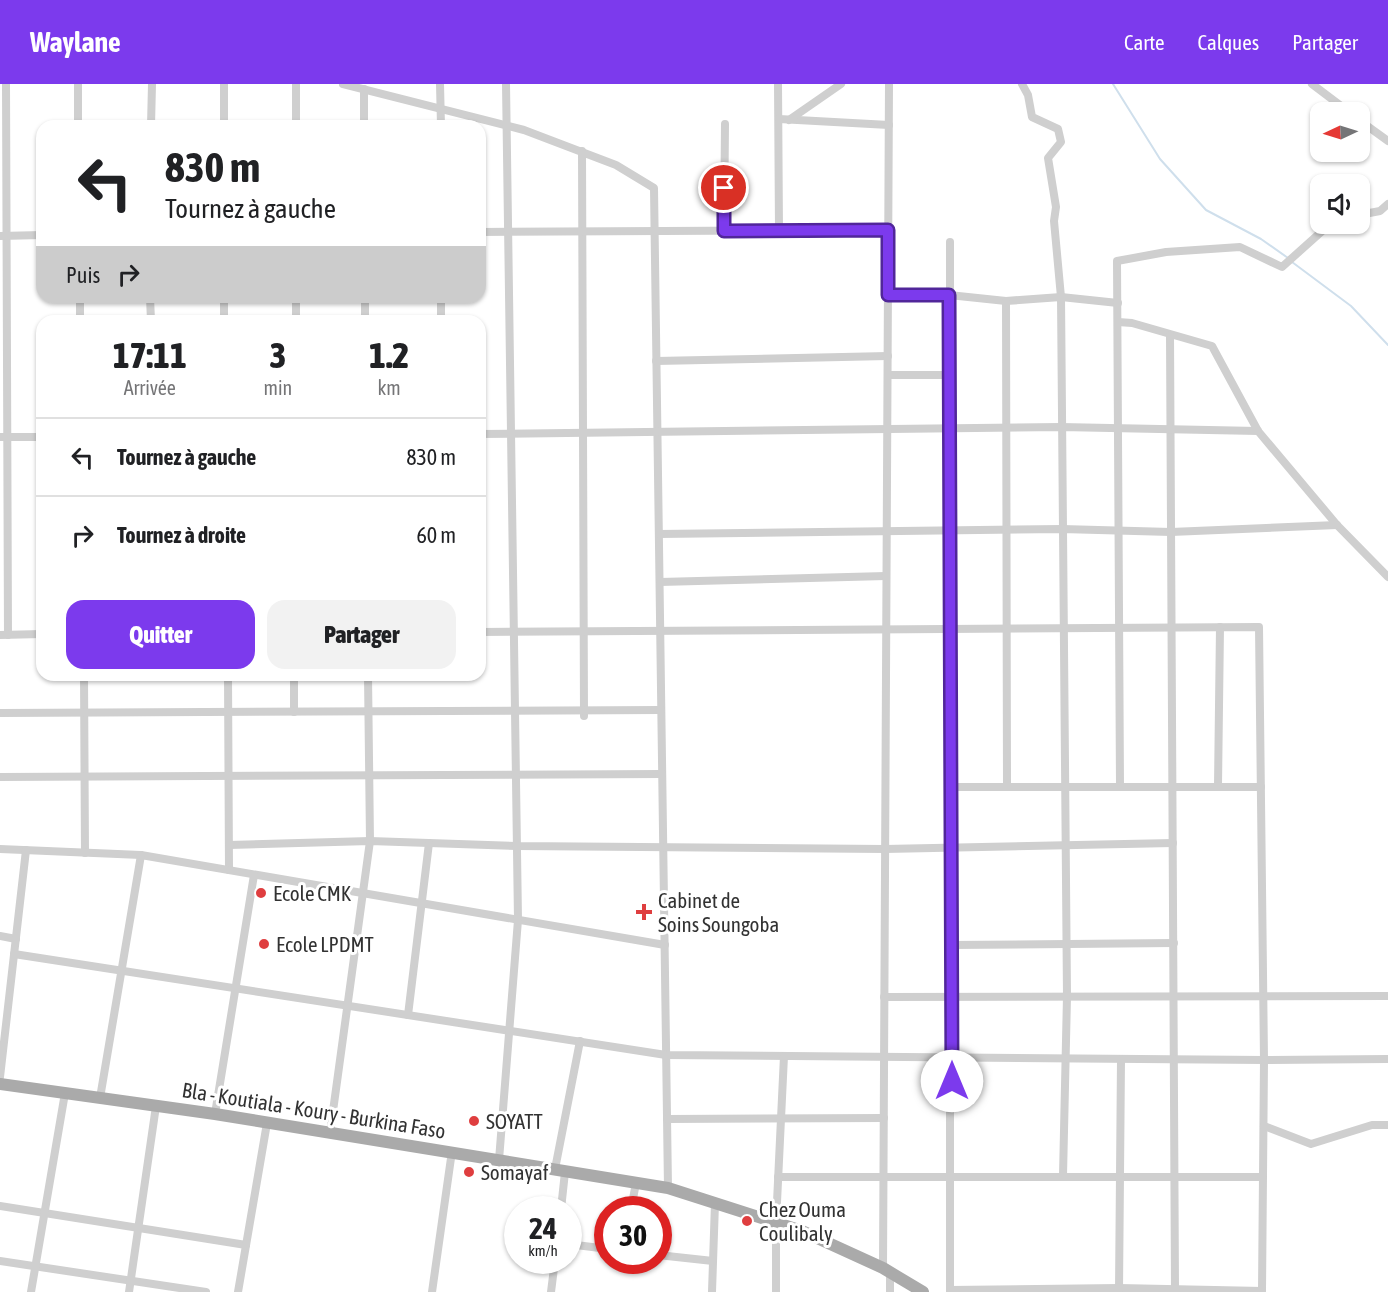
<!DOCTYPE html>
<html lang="fr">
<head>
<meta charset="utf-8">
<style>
  body { margin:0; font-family:"Asap Condensed",sans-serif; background:#f2f2f2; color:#202124; height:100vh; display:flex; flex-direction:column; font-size:22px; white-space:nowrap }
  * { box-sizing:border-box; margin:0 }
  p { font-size:20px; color:#757577 }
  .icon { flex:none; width:33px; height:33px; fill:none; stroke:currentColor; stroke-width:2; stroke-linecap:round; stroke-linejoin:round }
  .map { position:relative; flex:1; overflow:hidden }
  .panel { position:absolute; left:36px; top:231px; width:450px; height:366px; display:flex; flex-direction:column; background:#fff; border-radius:18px; box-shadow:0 2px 4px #0004 }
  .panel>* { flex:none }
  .banner { position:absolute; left:36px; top:36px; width:450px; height:183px; border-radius:18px; box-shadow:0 2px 4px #0004; background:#fff; color:#202124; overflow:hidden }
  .needle { width:39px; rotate:266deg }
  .controls { position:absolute; left:1310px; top:18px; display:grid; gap:12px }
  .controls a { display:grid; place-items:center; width:60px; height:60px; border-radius:12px; background:#fff; box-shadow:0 2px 4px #0004; font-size:30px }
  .speed { position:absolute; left:504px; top:1112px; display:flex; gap:12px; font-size:30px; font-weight:700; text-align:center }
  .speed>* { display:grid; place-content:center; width:78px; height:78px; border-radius:50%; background:#fff; box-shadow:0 2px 4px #0004; line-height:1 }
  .speed small { font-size:15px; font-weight:400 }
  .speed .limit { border:9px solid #d22; background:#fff; color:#111 }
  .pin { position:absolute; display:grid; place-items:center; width:51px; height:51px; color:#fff; margin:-26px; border:3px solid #fff; border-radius:50%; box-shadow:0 2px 6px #0007 }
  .me { position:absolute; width:66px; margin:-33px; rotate:0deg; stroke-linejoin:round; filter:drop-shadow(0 0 4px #0008) }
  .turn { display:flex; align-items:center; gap:21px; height:126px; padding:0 30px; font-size:27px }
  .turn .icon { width:78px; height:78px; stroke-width:2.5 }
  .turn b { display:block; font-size:42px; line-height:51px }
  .then { display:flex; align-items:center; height:57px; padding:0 30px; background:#0003; gap:12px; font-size:22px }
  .eta { display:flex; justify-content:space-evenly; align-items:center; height:102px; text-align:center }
  .eta b { font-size:36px; font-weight:800; line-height:42px }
  .cta { display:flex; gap:12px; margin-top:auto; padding:12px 30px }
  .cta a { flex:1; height:69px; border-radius:18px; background:#7c3aed; color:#fff; font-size:24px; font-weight:800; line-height:69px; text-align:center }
  .cta a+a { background:#f2f2f2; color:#202124 }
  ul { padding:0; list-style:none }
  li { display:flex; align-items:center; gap:18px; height:78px; padding:0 30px; border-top:2px solid #e0e0e0 }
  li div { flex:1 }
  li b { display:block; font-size:22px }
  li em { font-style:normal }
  header { display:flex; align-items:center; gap:36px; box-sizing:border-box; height:84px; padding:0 30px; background:#7c3aed; color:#fff }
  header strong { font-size:28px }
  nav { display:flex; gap:33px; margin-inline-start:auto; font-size:21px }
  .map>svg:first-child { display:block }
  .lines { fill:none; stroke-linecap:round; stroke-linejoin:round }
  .stream { stroke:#cfdfec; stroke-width:2 }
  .street { stroke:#cfcfcf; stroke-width:8 }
  .primary { stroke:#aaa; stroke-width:12 }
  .route-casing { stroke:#51269a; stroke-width:15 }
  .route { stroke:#7c3aed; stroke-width:10 }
  .poi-dot { fill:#df3e3f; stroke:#fff; stroke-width:2 }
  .labels { text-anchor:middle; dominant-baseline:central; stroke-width:6; stroke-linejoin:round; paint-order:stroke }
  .poi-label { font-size:21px; fill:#323232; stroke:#fff; text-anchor:start }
  .street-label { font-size:21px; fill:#323232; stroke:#fff }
</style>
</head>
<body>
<header>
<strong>Waylane</strong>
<nav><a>Carte</a><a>Calques</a><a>Partager</a></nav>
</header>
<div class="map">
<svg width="1388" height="1208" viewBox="0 0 1388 1208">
  <rect width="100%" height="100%" fill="#fff"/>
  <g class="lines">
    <g class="stream">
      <path d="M1113,0L1160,75L1206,126L1261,155L1288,174"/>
      <path d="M1292,178L1351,222L1388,261"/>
    </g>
    <g class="street">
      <path d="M6,0L8,551"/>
      <path d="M78,0V42"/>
      <path d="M296,0V42"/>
      <path d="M343,0L524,46L616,81L654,104L668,1104"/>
      <path d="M440,0L441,42"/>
      <path d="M778,0L779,146"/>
      <path d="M1022,0L1028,11L1032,33L1058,45L1061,58L1048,74L1056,123L1054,137L1061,213L1067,912L1063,1092"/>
      <path d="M1312,0L1349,28"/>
      <path d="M364,5V42"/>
      <path d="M779,35L889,41"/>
      <path d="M789,36L841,0"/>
      <path d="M1359,36L1388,57"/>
      <path d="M151,42L152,0"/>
      <path d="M224,42V0"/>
      <path d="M582,67L584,632"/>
      <path d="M1359,131L1380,127L1388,120"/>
      <path d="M724,147L725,40"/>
      <path d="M480,148L888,146"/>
      <path d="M0,152L42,151"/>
      <path d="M950,158V1208"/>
      <path d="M888,211H949L1006,217L1061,213L1118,219"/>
      <path d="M80,213V237"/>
      <path d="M150,213L151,237"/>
      <path d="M224,213V237"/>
      <path d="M365,213V237"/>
      <path d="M441,213V237"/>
      <path d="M1006,217L1007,703"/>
      <path d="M296,237V213"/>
      <path d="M1118,238L1132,239L1212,262L1258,347L1337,441L1388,493"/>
      <path d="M1170,251L1175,1205"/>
      <path d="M656,277L888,272"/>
      <path d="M888,291H950"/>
      <path d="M480,350L1061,343L1258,347"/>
      <path d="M0,353H42"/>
      <path d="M659,450L1062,445L1171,448L1337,441"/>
      <path d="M660,498L886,492"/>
      <path d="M480,548L1259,543L1264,976L1262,1207L1119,1204L950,1206"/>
      <path d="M0,551L42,550"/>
      <path d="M84,591L85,769"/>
      <path d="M228,591L229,786"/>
      <path d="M294,628V591"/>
      <path d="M0,629L661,626"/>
      <path d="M0,693L662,690"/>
      <path d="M1120,702L1117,177L1166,168L1240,163L1282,183L1330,140"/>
      <path d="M1218,702L1220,543"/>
      <path d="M951,703H1261"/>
      <path d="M229,761L370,757L517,762L885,765L1173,759"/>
      <path d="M0,765L141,771L665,861"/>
      <path d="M0,852L16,855"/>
      <path d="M951,861L1174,859"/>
      <path d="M14,870L666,971L1264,976L1388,975"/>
      <path d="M884,913L1388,912"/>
      <path d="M408,931L429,759"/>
      <path d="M0,993L26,766"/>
      <path d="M100,1014L141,771"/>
      <path d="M215,1030L254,791"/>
      <path d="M667,1035L884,1034"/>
      <path d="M1264,1042L1311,1060L1372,1041H1388"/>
      <path d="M330,1049L370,757L368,591"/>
      <path d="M499,1076L518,836L506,0"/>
      <path d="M555,1085L580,957"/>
      <path d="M778,1093H1263"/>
      <path d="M0,1122L246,1161"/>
      <path d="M561,1125L565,1088"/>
      <path d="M631,1125L636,1099"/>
      <path d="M568,1160L608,1165"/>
      <path d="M658,1171L713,1177"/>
      <path d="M0,1177L206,1208"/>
      <path d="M883,1184L889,0"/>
      <path d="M1119,1207L1121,975"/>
      <path d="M31,1208L65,1009"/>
      <path d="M129,1208L156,1022"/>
      <path d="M238,1208L267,1039"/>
      <path d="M432,1208L452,1067"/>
      <path d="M551,1208L555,1176"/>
      <path d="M712,1208L715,1119"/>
      <path d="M776,1208V1139L784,972"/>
      <path d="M890,1208V1188"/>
    </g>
    <path class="primary" d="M0,1000L215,1030L668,1104L802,1147L883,1184L923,1208"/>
  </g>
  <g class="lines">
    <defs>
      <path id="route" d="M724,104V147L888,146V211H949L952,997"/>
    </defs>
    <use href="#route" class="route-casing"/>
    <use href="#route" class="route"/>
  </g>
  <g class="poi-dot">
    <circle cx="261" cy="809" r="6"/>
    <path d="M641 819h6v6h6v6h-6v6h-6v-6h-6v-6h6z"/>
    <circle cx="264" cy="860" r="6"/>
    <circle cx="474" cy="1037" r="6"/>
    <circle cx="469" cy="1088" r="6"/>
    <circle cx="747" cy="1137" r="6"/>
  </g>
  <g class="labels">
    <g class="poi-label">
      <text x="273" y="809">Ecole CMK</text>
      <text x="658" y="816">Cabinet de<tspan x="658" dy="24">Soins Soungoba</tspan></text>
      <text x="276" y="860">Ecole LPDMT</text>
      <text x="486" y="1037">SOYATT</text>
      <text x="481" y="1088">Somayaf</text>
      <text x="759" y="1125">Chez Ouma<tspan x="759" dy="24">Coulibaly</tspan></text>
    </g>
    <g class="street-label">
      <text transform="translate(314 1026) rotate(9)">Bla - Koutiala - Koury - Burkina Faso</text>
    </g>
  </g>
</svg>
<div class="controls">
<a><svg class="needle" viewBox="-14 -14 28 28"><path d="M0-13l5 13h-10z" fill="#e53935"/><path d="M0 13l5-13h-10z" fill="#757577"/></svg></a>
<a><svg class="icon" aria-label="sound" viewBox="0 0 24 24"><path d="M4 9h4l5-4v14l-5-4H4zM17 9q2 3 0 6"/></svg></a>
</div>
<div class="speed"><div>24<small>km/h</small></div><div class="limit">30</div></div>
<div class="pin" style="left:724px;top:104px;background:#d93025"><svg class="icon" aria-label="arrive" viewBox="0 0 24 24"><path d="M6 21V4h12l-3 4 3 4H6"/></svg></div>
<svg class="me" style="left:952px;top:997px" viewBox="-20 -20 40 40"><circle r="19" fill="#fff"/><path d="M0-13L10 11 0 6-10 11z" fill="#7c3aed"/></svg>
<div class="banner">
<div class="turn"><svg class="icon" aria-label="left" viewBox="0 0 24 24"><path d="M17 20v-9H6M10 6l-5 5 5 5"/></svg><div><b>830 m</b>Tournez à gauche</div></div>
<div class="then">Puis<svg class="icon" aria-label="right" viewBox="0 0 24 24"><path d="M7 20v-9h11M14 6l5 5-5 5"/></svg></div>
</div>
<section class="panel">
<div class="eta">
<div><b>17:11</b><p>Arrivée</p></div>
<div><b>3</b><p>min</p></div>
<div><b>1.2</b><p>km</p></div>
</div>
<ul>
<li><svg class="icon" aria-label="left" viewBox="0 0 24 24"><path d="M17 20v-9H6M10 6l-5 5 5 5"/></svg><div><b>Tournez à gauche</b></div><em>830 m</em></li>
<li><svg class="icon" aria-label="right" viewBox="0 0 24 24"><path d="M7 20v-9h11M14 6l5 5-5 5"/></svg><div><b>Tournez à droite</b></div><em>60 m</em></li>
</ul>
<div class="cta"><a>Quitter</a><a>Partager</a></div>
</section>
</div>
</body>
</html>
